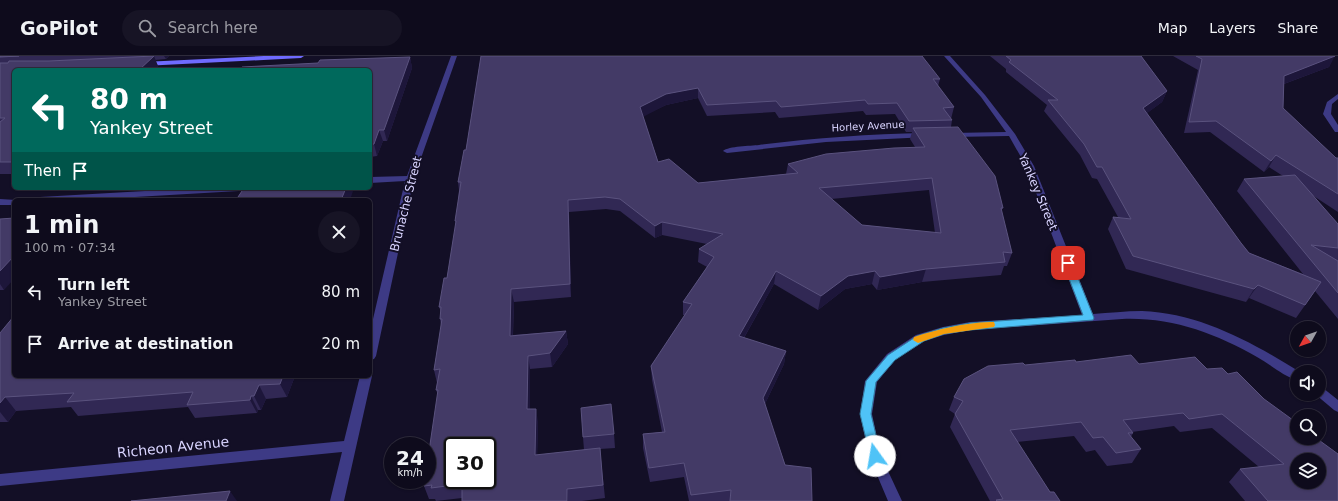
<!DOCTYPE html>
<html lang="en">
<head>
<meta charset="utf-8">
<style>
  body { margin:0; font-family:"DejaVu Sans",sans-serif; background:#171425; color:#f1f3f6; height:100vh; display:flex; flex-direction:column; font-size:15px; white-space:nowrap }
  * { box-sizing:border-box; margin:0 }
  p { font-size:13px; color:#9b9ba3 }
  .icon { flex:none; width:22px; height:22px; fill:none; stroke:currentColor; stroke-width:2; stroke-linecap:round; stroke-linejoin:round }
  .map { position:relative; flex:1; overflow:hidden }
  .panel { position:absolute; left:12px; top:142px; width:360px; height:180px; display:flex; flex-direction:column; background:#0e0b1c; border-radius:6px; box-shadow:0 1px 3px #0004,0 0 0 1px #2e2b3b }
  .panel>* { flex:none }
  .hud { position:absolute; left:12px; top:12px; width:360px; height:122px; border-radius:6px; box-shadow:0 1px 3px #0004,0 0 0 1px #2e2b3b; background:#00695c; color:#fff; overflow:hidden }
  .needle { width:26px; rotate:230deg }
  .buttons { position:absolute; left:1290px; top:265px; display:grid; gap:8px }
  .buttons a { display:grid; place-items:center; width:36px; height:36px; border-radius:50%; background:#0e0b1c; box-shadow:0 1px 3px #0004,0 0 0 1px #2e2b3b; font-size:20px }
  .speed { position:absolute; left:384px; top:381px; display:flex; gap:8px; font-size:20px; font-weight:700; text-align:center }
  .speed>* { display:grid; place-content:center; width:52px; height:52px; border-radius:50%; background:#0e0b1c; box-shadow:0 1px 3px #0004,0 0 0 1px #2e2b3b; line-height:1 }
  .speed small { font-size:10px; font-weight:400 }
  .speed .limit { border:2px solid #111; border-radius:6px; background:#fff; color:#111 }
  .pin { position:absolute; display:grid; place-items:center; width:34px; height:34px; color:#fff; margin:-17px; border-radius:8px; box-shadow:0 2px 6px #0006 }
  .me { position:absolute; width:44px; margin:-22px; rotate:347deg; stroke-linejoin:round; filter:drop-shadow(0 0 3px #0008) }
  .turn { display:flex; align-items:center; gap:14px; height:84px; padding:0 12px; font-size:18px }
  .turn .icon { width:52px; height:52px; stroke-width:2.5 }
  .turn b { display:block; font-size:28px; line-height:34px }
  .then { display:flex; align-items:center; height:38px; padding:0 12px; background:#0003; gap:8px; font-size:15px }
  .round { display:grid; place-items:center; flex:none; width:42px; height:42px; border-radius:21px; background:#171425 }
  .headline { display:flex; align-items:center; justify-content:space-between; height:68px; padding:0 12px }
  h1 { font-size:24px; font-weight:800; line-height:30px }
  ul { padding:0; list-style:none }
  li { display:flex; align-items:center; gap:12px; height:52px; padding:0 12px }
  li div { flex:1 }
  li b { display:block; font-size:15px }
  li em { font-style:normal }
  header { display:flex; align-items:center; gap:24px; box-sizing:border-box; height:56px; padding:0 20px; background:#0e0b1c; border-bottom:1px solid #2e2b3b }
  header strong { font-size:19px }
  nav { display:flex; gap:22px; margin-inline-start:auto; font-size:14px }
  .search { width:280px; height:36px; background:#171425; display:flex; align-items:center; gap:10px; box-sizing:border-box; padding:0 14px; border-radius:22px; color:#9b9ba3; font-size:15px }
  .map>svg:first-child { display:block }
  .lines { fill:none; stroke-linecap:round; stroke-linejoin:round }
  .street { fill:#3d3a85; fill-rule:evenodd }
  .secondary { fill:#6f6bff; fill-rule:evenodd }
  .wall { fill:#312854; fill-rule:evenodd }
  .shaded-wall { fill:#1d163a }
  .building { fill:#433a66; stroke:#5a527e; fill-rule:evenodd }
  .route { fill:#4fc3f7; stroke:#337fa1 }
  .slow { fill:#f59e0b }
  .labels { text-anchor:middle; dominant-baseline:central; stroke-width:4; stroke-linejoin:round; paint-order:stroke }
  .far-street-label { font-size:10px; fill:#d9d4ff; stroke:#130f26 }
  .street-label { font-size:12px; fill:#d9d4ff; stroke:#130f26 }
  .near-street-label { font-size:14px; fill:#d9d4ff; stroke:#130f26 }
</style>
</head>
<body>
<header>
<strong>GoPilot</strong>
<div class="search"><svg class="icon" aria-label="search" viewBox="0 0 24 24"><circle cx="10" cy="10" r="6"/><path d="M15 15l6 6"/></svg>Search here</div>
<nav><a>Map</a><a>Layers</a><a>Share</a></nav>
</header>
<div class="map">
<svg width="1338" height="445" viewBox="0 0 1338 445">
  <rect width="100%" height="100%" fill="#130f26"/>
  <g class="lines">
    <g class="street">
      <path d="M451,0H457L414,122L376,300L374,303L370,304V276L405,125L370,127V121L407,120Z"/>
      <path d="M944,0H950L985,39L1015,78L1034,110L1093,258C1109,257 1125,255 1142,255C1199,257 1252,286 1300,316H1297V324C1283,320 1270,308 1257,301C1215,277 1171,261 1122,263L970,274L944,279L924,285L895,304L877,326L872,358L881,400L902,445H888L869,400L860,358L865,325L887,298L916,279L943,271L970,266L1082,259L1026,110L1009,80L951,81L947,79L951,77L1006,76L981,41Z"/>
      <path d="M1338,38V43L1332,48L1331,58L1338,69V76H1335L1323,58L1327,46Z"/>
      <path d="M925,77H928V81L826,86L727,97L723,95C729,90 750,90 759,89C814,82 869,78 925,77Z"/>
      <path d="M197,132H243L239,135L83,144H36L40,141Z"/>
      <path d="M0,143L16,144H14V149H0Z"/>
      <path d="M370,317L372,320L344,445H330L342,396L0,430V418L344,385L360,320H370Z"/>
      <path d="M1319,331L1323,332L1338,344V356L1334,354L1315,338H1319Z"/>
    </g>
    <path class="secondary" d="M264,0H304L301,2L143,10L140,8L143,6Z"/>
  </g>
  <g class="wall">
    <path d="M0,0H169L166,3L155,4L158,10L155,14H14V118H0Z"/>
    <path d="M481,0L940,23L938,30L954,51L951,63L952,64L951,71L1003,152L1001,155L1012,197L1007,210H1004L1001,219L922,226L877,234L872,228L845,233L818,254L774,228L744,282L786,295L784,308L765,348L785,409L812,445H689L684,421L650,426L643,392V378L662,376L652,324L651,310L685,259H683V246L707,211L698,206L699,193L707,188L662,179L655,182L620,155L606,153L569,156L571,241L514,246L513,279L566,275L568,288L552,311L530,313V353L538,366L537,399L584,394L583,381L614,378L615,392L600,393L605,442L582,445H462V442L436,445L435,443H429L424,430L438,339L436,334L437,327L434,314L441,270L440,263L441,256L439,251L447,222L456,170L459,134L458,126L466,94ZM698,42L707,60L775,56L779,62L863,55L866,59L895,58L906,76H912L910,83L915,91L788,108L786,118L698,127L658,106L643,60L666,49ZM929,134L935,177L862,169L831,143Z"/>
    <path d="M990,0H1141L1167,35L1162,46L1147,57L1241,187L1249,197L1303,218L1237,135L1244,123L1283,120L1269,111L1264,116L1210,76L1184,77L1198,14L1173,0H1334L1329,11L1284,28L1283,52L1336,102H1338V156L1312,139L1338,168V263L1315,235L1296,262L1249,242L1246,246L1126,213L1108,173L1113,161H1118L1097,123L1092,122L1080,99L1044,55L1047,49L1006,16V13Z"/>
    <path d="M410,1L412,12L387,85H383L377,100L370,101V14L240,13L318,7Z"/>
    <path d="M0,163L4,234H0Z"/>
    <path d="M0,277L14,320H295L287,341L266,343L261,354H258L257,357L195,362L188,351L78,360L71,351L16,355L8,366H0Z"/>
    <path d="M1195,301L1338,445H1245L1229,426L1240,413L1259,411L1212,372L1180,376L1174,370L1132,376L1133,377L1131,381L1141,393L1132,407L1107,410L1095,394L1086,396L1074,380L1017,386L1050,436L1060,445H990L950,371L955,358L949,354L954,341L1025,309L1076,306L1139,308Z"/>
  </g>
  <g class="shaded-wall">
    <path d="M154,0L158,10L155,14H139Z"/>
    <path d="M164,0H169L166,3Z"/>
    <path d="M1335,0L1329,11L1278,30L1284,20Z"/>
    <path d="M410,1L412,12L387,85L384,74Z"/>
    <path d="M698,32V42L666,49L641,62L640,51L666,38Z"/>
    <path d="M1167,35L1162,46L1138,64L1143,52Z"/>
    <path d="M379,74L383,85L377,100L374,88Z"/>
    <path d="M1276,99L1269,111L1264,116L1271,105Z"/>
    <path d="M346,132H354L350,144H341Z"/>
    <path d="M568,144L569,156L571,241L570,228Z"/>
    <path d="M662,166V179L655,182V170Z"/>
    <path d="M14,200V223L4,234L0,228V215Z"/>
    <path d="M926,213L922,226L877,234L880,221Z"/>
    <path d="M776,215L774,228L737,294L739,280Z"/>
    <path d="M875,215L872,228L845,233L818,254L821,240L848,220Z"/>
    <path d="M1258,229L1249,242L1246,246L1254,233Z"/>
    <path d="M511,233L514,246L512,293L510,280Z"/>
    <path d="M566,275L568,288L552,311L550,297Z"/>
    <path d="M786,295L784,308L761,356L763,342Z"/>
    <path d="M528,300L530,313V367L527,353Z"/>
    <path d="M283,320H295L287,341L280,328Z"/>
    <path d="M259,329L266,343L261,354L254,340Z"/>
    <path d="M251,340L258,354L257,357L250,344Z"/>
    <path d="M5,341L16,355L8,366L0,356V347Z"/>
    <path d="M536,353L538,366L537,413L535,399Z"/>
    <path d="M567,433L568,445H567Z"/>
    <path d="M230,435L237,445H226Z"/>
  </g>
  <g class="building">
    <path d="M0,0H19L0,1Z"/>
    <path d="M154,0L139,14H14V106H0V66L5,62H0V7H8L9,5H49Z"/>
    <path d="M481,0H922L940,23H933L954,51L943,52L952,64L909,65L897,47L868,48L865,44L781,51L776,45L707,49L698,32L666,38L640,51L658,106L669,103L698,127L798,117L788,108L826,98L894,92L925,91L913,72L958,71L995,120L1003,152H1001L1012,197L1003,196L1005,206L926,213L880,221L875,215L848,220L821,240L776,215L739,280L786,295L763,342L785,409L811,412L812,445H730L731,434L691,439L684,407L649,412L643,378L665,376L651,310L692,248L683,246L714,201L699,193L723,178L662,166L655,170L620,143L605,141L568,144L570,228L511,233L510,280L566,275L550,297L528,300L527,353H536L535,399L600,392L603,429L567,433V445H462V428L431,432L432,429L424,430L425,424H427V409L438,334H436L440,313L434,314L442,263H440L441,251H439L444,222H447L456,165H455L461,126H458L464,94H466ZM932,122L941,177L862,169L819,132ZM453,390H487V424H453Z"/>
    <path d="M1006,0H1141L1167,35L1143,52L1241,187L1249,197L1321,226L1305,249L1258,229L1254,233L1133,200L1113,161L1131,163L1102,111H1097L1084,88L1048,44H1058L1009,6L1011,4Z"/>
    <path d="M1196,0H1335L1284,20L1283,52L1336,102H1338V138L1276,99L1271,105L1216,65L1189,66L1202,3Z"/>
    <path d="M410,1L384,74H379L374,88L370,89V14H227L240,13L242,11L318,7L320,4Z"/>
    <path d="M1295,119L1338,168V192L1311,189L1338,205V237L1244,123Z"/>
    <path d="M244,132H346L341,144H236Z"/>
    <path d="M14,162V200L0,215V163Z"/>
    <path d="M14,260V320H283L280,328L259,329L254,340H251L250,344L187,349L193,336L67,346L74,337L5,341L0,347V277Z"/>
    <path d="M1131,299L1139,308L1195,301L1207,313L1222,312L1228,318L1237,316L1264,343L1297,367V382H1316L1338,398V445H1268L1240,413L1284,408L1222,358L1189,363L1183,357L1123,364L1133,377H1128L1141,393L1116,397L1103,381L1093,382L1081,366L1010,374L1050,436H1054L1060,445H997L996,444L1003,443L955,358L963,345L954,341L964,323L988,310L1023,307L1025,309L1075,304L1076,306ZM1297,404H1319V426H1297Z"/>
    <path d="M611,348L614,378L583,381L581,352Z"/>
    <path d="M230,435L226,445H131Z"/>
  </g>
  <path class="route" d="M1068,204L1072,207L1094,262L1093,264L970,274L944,278L924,285L895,304L876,326L871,358L881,400L879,404L875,405L871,404L860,358L866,325L888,299L917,280L943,272L970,267L1083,259L1063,207Z"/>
  <path class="slow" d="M990,266H994L995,269L994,271L944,278L918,287L913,284L914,281C939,273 963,267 990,266Z"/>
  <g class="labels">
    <g class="far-street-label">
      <text transform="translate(868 70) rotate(-3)">Horley Avenue</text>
    </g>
    <g class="street-label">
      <text transform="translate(1038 136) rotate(67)">Yankey Street</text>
      <text transform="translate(406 148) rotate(-76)">Brunache Street</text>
    </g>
    <g class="near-street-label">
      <text transform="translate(173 391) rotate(-6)">Richeon Avenue</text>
    </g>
  </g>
</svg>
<div class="buttons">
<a><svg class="needle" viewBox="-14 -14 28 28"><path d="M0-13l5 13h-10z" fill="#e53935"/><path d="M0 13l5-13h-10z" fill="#9b9ba3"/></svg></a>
<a><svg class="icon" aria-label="sound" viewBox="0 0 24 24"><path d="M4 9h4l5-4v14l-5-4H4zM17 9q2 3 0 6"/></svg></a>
<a><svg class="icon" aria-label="search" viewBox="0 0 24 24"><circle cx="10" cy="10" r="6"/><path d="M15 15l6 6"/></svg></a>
<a><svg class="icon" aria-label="layers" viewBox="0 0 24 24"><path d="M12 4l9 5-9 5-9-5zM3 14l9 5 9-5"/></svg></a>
</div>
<div class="speed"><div>24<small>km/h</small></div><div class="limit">30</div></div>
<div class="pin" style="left:1068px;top:207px;background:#d93025"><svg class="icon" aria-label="arrive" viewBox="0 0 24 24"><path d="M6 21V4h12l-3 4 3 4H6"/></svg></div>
<svg class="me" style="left:875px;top:400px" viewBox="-20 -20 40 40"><circle r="19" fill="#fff"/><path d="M0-13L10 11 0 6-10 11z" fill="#4fc3f7"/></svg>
<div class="hud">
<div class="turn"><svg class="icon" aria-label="left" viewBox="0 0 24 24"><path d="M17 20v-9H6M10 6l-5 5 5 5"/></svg><div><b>80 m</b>Yankey Street</div></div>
<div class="then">Then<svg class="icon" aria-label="arrive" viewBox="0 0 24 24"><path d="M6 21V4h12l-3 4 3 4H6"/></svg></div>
</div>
<section class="panel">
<div class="headline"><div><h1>1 min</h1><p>100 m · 07:34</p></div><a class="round"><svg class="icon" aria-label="close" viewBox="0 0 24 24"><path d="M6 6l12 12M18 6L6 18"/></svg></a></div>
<ul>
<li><svg class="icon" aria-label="left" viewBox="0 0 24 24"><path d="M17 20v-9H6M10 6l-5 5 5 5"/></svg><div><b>Turn left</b><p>Yankey Street</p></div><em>80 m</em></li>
<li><svg class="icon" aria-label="arrive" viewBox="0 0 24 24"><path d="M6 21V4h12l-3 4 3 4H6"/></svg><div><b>Arrive at destination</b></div><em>20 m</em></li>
</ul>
</section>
</div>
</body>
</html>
